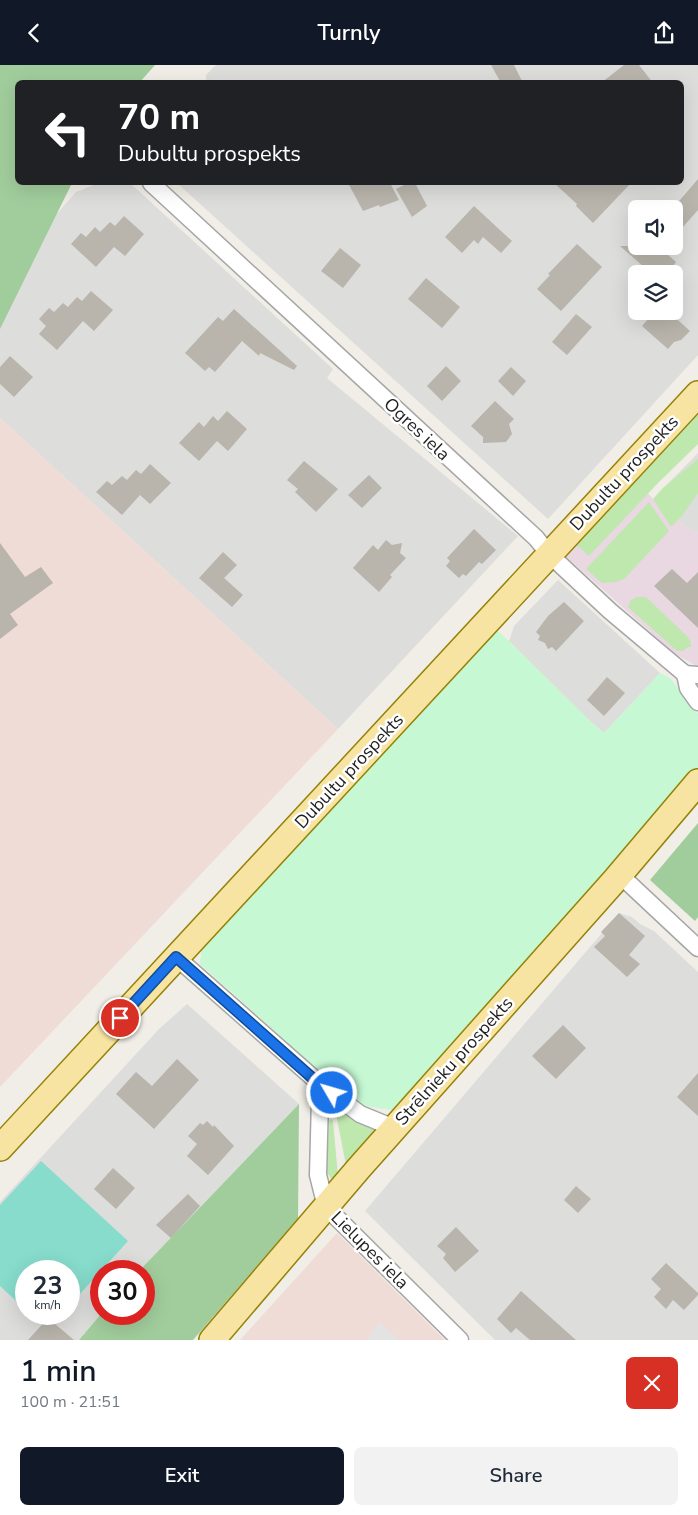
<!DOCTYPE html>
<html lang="en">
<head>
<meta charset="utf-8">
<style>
  body { margin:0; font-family:"Nunito Sans",sans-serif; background:#f2f2f3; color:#1f2937; height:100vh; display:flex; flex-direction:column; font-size:19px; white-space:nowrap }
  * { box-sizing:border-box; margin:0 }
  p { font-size:16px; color:#747a83 }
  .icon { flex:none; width:28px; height:28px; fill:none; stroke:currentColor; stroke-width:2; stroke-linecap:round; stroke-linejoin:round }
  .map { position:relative; height:1275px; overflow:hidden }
  .details { display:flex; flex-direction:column; background:#fff; flex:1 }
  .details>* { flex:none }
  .banner { position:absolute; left:15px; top:15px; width:669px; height:105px; border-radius:8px; box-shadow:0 5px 20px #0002; background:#202124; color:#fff; overflow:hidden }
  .buttons { position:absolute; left:628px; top:135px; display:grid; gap:10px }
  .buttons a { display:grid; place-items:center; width:55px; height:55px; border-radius:8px; background:#fff; box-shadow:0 5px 20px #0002; font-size:25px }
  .speed { position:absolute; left:15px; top:1195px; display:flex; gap:10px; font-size:25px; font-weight:700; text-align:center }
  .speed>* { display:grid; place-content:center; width:65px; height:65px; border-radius:50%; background:#fff; box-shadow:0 5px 20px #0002; line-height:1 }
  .speed small { font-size:12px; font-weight:400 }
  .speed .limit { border:8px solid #d22; background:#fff; color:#111 }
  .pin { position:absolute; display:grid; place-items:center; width:42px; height:42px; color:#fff; margin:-21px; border:2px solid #fff; border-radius:50%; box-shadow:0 1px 5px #0007 }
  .me { position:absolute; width:55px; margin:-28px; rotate:308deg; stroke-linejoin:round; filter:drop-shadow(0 0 4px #0008) }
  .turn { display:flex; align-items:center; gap:18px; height:105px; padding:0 20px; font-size:22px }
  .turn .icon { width:65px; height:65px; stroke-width:2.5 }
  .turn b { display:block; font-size:35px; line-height:42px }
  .round { display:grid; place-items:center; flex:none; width:52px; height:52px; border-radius:8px; background:#f2f2f3 }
  .head { display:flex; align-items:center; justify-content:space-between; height:85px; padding:0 20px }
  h1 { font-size:30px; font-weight:600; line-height:38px; color:#111827 }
  .primary-button { display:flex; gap:10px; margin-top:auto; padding:10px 20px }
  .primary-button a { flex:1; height:58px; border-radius:8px; background:#111827; color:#fff; font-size:20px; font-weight:600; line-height:58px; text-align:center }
  .primary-button a+a { background:#f2f2f3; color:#1f2937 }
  header { display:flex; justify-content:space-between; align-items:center; height:65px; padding:0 20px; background:#111827; color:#fff; font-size:22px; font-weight:600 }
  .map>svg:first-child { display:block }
  .residential { fill:#dddddc; fill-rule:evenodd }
  .commercial { fill:#f0dcd6 }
  .industrial { fill:#e9d8e2 }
  .grass { fill:#bfe8ae }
  .forest { fill:#a1cd9c }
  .park { fill:#c5f8d3 }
  .pitch { fill:#87dccc }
  .parking { fill:#e3e3e3 }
  .building { fill:#b9b5ac }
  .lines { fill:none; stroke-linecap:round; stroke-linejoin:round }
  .street-casing { stroke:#a6a6a6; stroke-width:19 }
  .primary-casing { stroke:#958206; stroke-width:28 }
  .street { stroke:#fff; stroke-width:16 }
  .primary { stroke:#f8e4a2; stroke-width:25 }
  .route-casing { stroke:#114b97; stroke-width:12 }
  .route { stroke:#1a73e8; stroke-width:9 }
  .labels { text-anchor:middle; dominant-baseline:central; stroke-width:5; stroke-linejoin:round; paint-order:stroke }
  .street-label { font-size:18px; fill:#1f1f1f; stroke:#fff }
</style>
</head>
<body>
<header><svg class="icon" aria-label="back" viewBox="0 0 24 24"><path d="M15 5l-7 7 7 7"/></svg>Turnly<svg class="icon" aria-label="share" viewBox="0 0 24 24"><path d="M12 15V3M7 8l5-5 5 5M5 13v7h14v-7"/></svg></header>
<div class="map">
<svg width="698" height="1275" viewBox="0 0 698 1275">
  <rect width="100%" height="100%" fill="#f0eee6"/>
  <g class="residential">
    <path d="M216,0H698V290L548,454L177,118H681V18H206V10ZM636,144H674V181H636ZM636,209H674V246H636Z"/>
    <path d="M99,118H130L333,304L327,313L518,471L338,664L0,353V213L76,127Z"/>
    <path d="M698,388V467L694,468L653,434Z"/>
    <path d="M558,515L660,608L604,668L590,656L509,576L514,561Z"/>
    <path d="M619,848L632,852L640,859L654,866L698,907V1275H495L365,1146Z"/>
    <path d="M187,939L299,1039L139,1206H101V1249L79,1275H0V1137L159,964ZM26,1206H69V1249H26Z"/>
  </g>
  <g class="commercial">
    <path d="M0,353L338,664L0,1022Z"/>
    <path d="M337,1168L445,1275H240Z"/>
  </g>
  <path class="industrial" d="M634,412L653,434L694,468L698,467V602L674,588L562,488Z"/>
  <g class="grass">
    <path d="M695,346L698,351V379L659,417L589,491L573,477Z"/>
    <path d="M698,394V428L681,452L671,462L653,434L664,422Z"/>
    <path d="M649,437L669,466L624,514L616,517L602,518L586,504Z"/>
    <path d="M637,532H646L688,572L691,578V582H688L683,586H677L628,542L631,535Z"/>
    <path d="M339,1043L374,1064L373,1069L346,1100L336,1049Z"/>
    <path d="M331,1054L333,1056L338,1111L333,1116L327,1108L329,1056Z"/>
  </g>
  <g class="forest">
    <path d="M0,0H155L140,17L18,18V118H72L0,264Z"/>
    <path d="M698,758V852L695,856L650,815Z"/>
    <path d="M299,1039L298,1154L193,1275H79L101,1249H144V1206H139Z"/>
  </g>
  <path class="park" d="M494,563L509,576L590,656L604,668L660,608L671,614L698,649V703L399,1046L365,1041L333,1018L200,899L202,882Z"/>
  <g class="pitch">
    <path d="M41,1096L128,1176L69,1241V1206H26V1245L0,1221V1140Z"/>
    <path d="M30,1249H62L48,1265Z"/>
  </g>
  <path class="parking" d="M379,1257L400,1275H367Z"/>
  <g class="building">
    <path d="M491,0H514L523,18H501Z"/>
    <path d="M624,0H639L653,18H601Z"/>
    <path d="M698,114V145L674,172V142Z"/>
    <path d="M348,118H390L399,135L380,142L379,140L363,146Z"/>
    <path d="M408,118H415L427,141L412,152L396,124Z"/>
    <path d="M554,118H631L593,158L576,141L577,139Z"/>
    <path d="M474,141L512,176L501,188L483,172L478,179L474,175L462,188L445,172Z"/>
    <path d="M124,151L144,169L125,191L114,182L96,202L71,179L81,168L86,172L95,162L100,167L110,157L115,161Z"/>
    <path d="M577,179L602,202L561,246L537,224L550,210L548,209Z"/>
    <path d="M620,181H658L676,197L668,209H652Z"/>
    <path d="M340,183L361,200L343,223L321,206Z"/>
    <path d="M426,213L460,242L442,263L408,234Z"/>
    <path d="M91,226L113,245L94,266L83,256L57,285L39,269L46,261L39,254L49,243L54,247L63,238L68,242L77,232L82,236Z"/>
    <path d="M234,244L297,301L294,305L260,288L259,291L242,276L215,307L209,302L205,306L185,288L218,252L223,256Z"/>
    <path d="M655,246H668L690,266L681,275L674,277L668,284L642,261Z"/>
    <path d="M576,249L592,262L567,290L552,277Z"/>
    <path d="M10,291L33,312L14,332L0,319V302Z"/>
    <path d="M446,301L461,316L442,336L427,321Z"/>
    <path d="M511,302L526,316L513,331L498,316Z"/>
    <path d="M495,336L514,354L509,359L512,369L506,377L483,378V372L471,361Z"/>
    <path d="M227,346L247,364L228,386L217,376L199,396L179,378L199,357L204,362L213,351L218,356Z"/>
    <path d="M304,396L338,424L316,447L295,427L298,424L287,415Z"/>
    <path d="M150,399L171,418L150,439L140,430L122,450L96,427L107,416L112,420L122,411L127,415L136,405L141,409Z"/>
    <path d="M369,410L382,423L362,443L348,430Z"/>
    <path d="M474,464L496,485L482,499L479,497L466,511L463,509L459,513L446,501L450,496L447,493Z"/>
    <path d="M386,475L392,480L402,478L400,488L406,493L390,510L392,512L379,527L353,503L373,480L378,485Z"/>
    <path d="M0,478L25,512L41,502L53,518L10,549L18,560L0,574Z"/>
    <path d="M223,487L237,500L224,513L243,530L232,542L199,513Z"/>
    <path d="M672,504L687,518L698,507V563L654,521Z"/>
    <path d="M564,537L584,556L556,586L552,582L548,584L545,578L538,575L540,571L536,567L548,551Z"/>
    <path d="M607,612L625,628L604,651L587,635Z"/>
    <path d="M619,848L645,871L629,890L640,899L627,912L594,882L605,871L601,867Z"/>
    <path d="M563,960L586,983L556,1014L532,991Z"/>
    <path d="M177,994L199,1015L154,1064L116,1029L136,1007L152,1021Z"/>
    <path d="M698,1008V1051L677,1032Z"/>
    <path d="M207,1056L213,1062L214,1060L234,1081L208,1110L187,1091L197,1079L188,1071L200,1058L203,1060Z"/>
    <path d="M113,1103L135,1123L116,1144L94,1124Z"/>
    <path d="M576,1121L591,1134L578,1148L564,1135Z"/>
    <path d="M188,1129L200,1141L171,1173L156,1160Z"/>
    <path d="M456,1162L479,1186L455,1207L443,1193L446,1189L437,1181Z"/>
    <path d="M666,1198L698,1228V1230L684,1245L673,1235L666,1244L654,1232L661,1224L651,1214Z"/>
    <path d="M521,1226L576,1275H530L516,1263L511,1268L497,1254Z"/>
    <path d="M48,1253L74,1275H28Z"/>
  </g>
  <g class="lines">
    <defs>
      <g id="street">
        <path d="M151,118L536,473L549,489L610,546L679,604L685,609L698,610"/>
        <path d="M685,609L688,623L698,637"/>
        <path d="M619,809L698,883"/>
        <path d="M176,892L319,1018L360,1049L394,1063"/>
        <path d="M319,1018L320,1034L318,1110L326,1142L460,1275"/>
      </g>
      <g id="primary">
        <path d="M0,1083L698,329"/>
        <path d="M212,1275L359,1103L615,815L698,717"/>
      </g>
    </defs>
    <use href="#street" class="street-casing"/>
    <use href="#primary" class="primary-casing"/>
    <use href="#street" class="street"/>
    <use href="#primary" class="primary"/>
  </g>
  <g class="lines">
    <defs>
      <path id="route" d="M120,953L176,892L318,1018L332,1028"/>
    </defs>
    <use href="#route" class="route-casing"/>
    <use href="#route" class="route"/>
  </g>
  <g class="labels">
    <g class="street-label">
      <text transform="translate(417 364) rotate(43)">Ogres iela</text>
      <text transform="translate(624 408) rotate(-47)">Dubultu prospekts</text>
      <text transform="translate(349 706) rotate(-47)">Dubultu prospekts</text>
      <text transform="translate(454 996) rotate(-48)">Strēlnieku prospekts</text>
      <text transform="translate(370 1185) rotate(45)">Lielupes iela</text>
    </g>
  </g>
</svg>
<div class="buttons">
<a><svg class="icon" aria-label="sound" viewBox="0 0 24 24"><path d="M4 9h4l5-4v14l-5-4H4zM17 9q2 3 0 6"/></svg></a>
<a><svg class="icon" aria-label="layers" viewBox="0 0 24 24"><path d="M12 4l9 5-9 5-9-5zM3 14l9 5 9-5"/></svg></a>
</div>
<div class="speed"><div>23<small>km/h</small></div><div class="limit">30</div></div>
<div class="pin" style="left:120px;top:953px;background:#d93025"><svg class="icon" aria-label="arrive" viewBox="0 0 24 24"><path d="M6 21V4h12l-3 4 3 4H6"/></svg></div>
<svg class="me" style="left:332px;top:1028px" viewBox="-20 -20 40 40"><circle r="17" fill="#1a73e8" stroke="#fff" stroke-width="3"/><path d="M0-11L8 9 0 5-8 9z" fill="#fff"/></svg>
<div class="banner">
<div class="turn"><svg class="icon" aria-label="left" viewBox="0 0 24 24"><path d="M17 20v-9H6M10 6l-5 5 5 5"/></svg><div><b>70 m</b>Dubultu prospekts</div></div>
</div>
</div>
<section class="details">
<div class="head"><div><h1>1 min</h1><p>100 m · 21:51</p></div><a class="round" style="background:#d93025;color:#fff"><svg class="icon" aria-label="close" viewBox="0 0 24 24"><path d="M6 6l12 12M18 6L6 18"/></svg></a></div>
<div class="primary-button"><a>Exit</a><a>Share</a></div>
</section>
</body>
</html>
